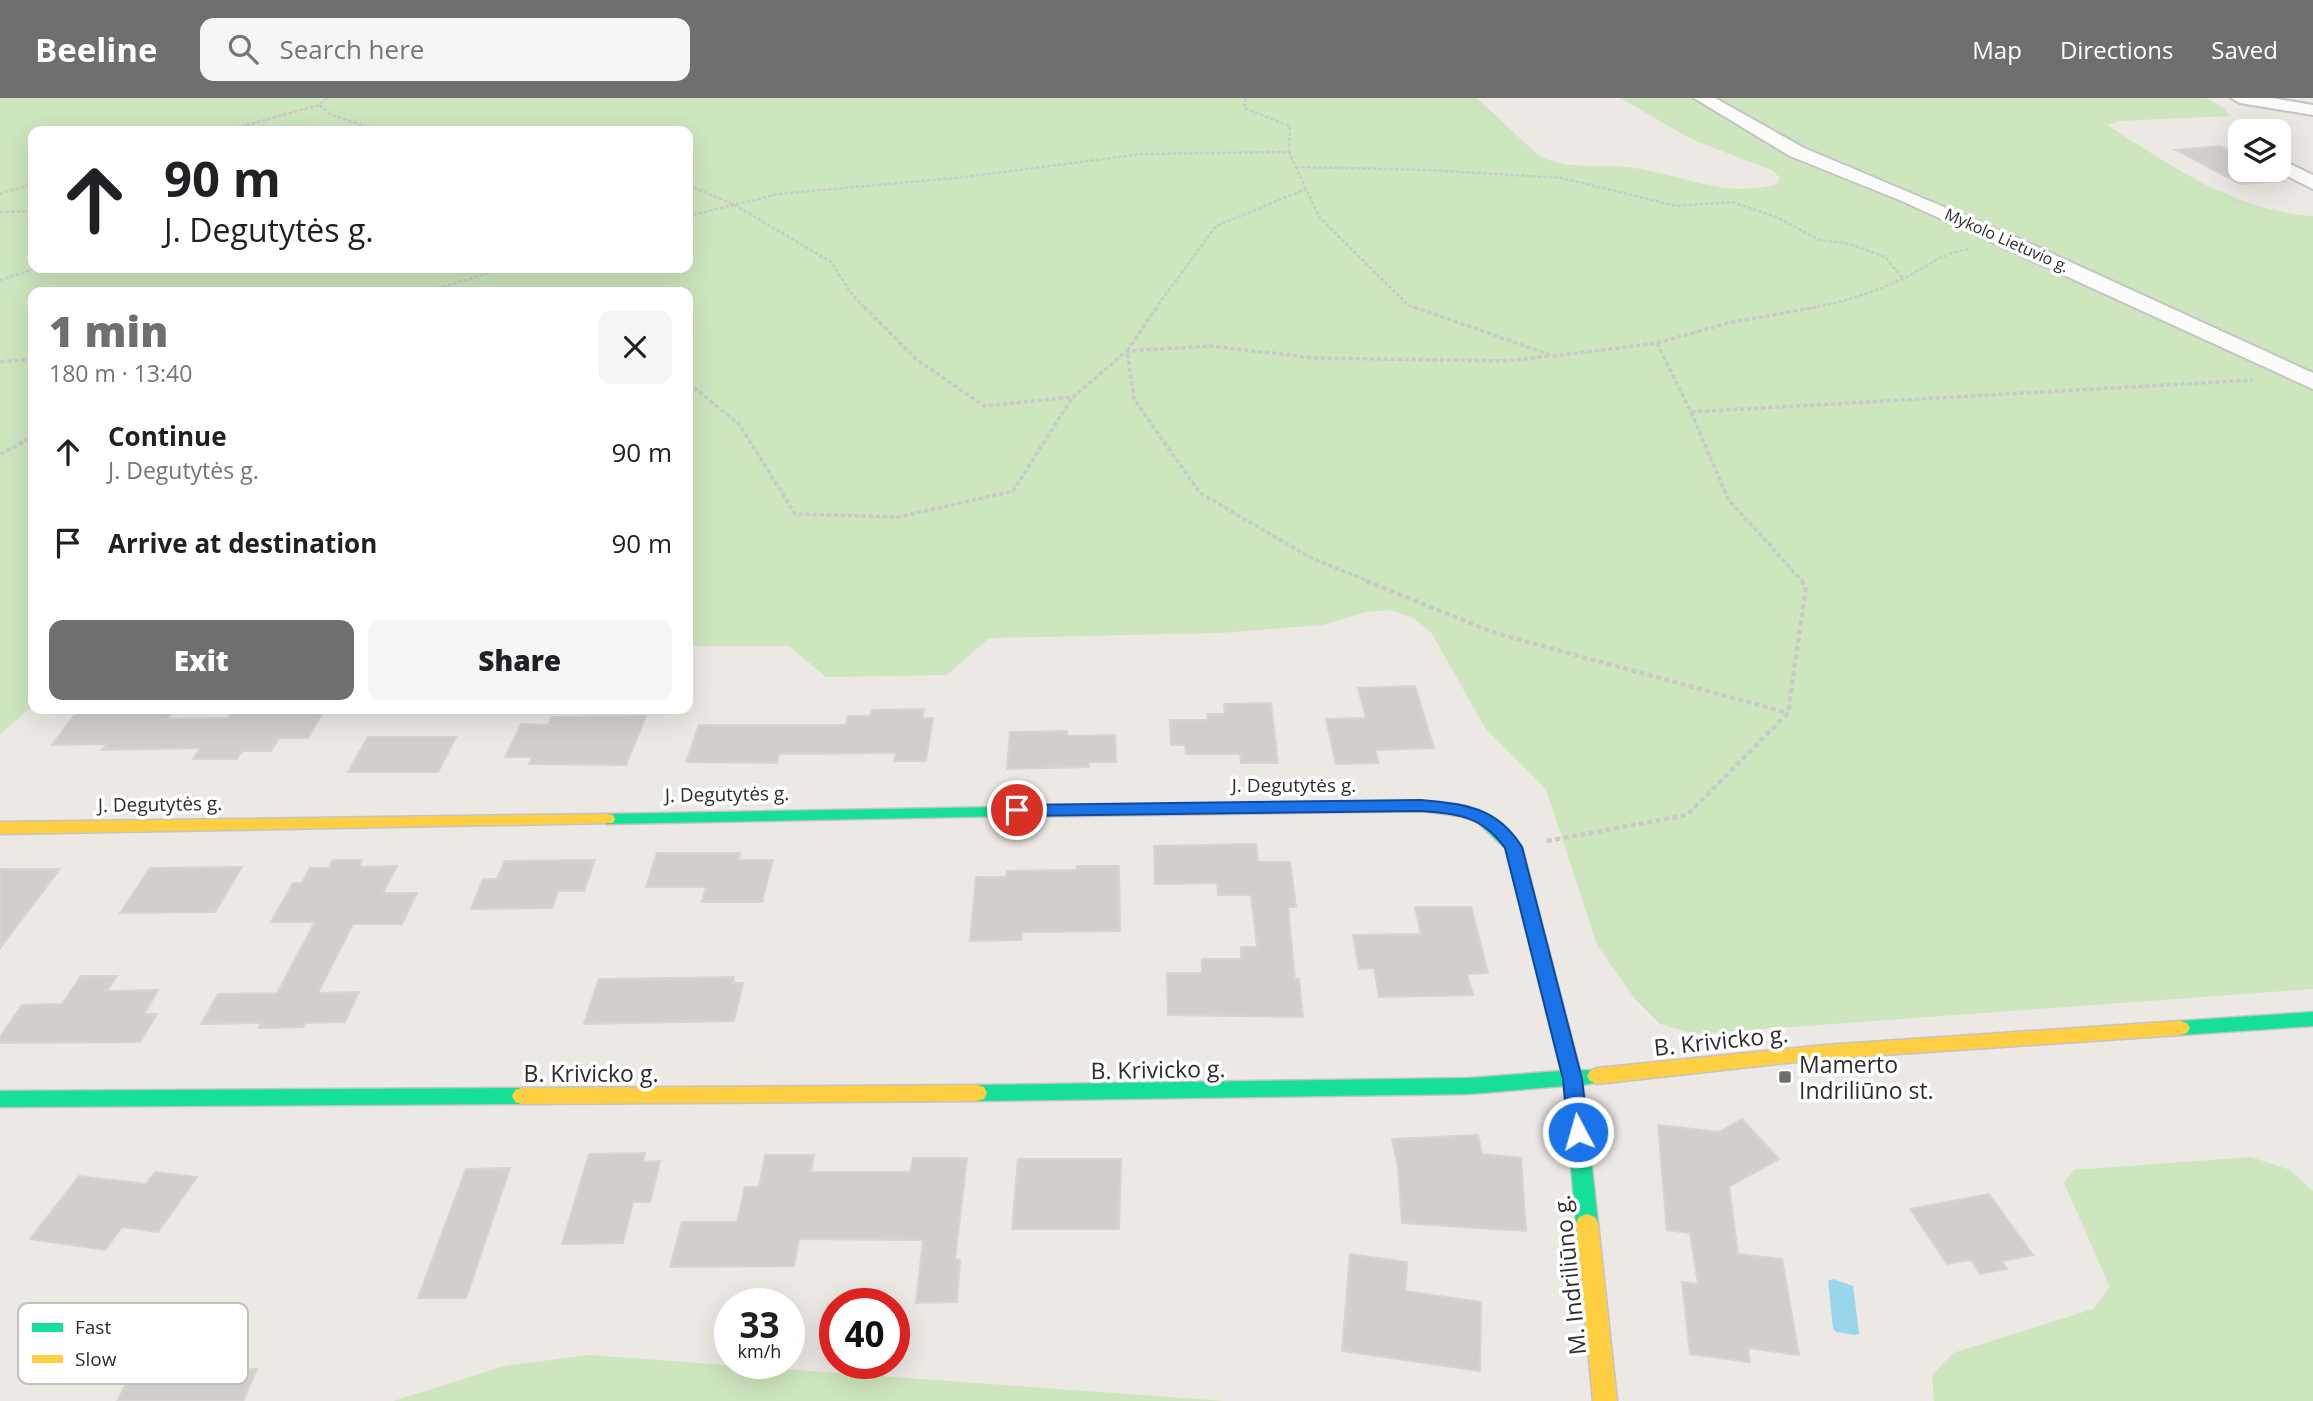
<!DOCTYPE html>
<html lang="en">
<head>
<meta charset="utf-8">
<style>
  body { margin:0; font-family:"Open Sans",sans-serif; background:#f6f6f6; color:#202124; height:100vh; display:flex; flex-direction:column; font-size:26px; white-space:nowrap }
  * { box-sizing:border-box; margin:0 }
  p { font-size:23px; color:#757577 }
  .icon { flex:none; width:38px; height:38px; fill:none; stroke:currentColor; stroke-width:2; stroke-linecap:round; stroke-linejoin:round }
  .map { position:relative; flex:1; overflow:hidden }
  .drawer { position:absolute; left:28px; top:189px; width:665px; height:427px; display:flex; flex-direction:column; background:#fff; border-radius:14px; box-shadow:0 7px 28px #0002 }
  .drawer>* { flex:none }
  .hud { position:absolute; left:28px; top:28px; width:665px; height:147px; border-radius:14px; box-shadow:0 7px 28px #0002; background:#fff; color:#202124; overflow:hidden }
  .controls { position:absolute; left:2228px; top:21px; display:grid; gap:14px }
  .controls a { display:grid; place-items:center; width:63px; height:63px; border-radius:14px; background:#fff; box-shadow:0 7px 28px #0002; font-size:35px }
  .speed { position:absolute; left:714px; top:1190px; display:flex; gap:14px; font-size:35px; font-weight:700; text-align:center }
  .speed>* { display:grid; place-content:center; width:91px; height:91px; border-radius:50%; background:#fff; box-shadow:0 7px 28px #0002; line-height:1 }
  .speed small { font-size:18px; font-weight:400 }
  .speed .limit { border:10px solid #d22; background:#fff; color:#111 }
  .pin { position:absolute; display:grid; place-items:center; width:60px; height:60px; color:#fff; margin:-30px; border:4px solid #fff; border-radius:50%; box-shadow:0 2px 7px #0007 }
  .me { position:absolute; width:77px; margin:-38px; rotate:354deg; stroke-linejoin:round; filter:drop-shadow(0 0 5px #0008) }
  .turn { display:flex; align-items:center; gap:24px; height:147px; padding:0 21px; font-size:32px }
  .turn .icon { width:91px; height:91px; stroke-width:2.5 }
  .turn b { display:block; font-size:49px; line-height:60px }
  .round { display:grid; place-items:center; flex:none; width:74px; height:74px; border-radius:14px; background:#f6f6f6 }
  .headline { display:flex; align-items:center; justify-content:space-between; height:119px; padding:0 21px }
  h1 { font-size:42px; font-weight:800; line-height:52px; color:#706f6e }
  .button { display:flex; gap:14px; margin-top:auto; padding:14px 21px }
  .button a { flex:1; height:80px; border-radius:14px; background:#706f6e; color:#fff; font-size:28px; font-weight:800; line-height:80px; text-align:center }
  .button a+a { background:#f6f6f6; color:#202124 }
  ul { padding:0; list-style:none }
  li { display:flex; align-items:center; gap:21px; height:91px; padding:0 21px }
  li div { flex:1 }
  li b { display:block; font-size:26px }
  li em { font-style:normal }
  header { display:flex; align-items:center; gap:42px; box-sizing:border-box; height:98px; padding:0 35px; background:#706f6e; color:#fff }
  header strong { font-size:33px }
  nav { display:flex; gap:38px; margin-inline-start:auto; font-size:24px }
  .search { width:490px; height:63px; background:#f6f6f6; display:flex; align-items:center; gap:18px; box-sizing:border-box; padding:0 24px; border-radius:14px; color:#757577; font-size:26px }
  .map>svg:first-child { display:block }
  .green { fill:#cee6be; fill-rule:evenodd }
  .water { fill:#99d6ec }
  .building { fill:#d1cecb; stroke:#d7d4d0; stroke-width:2 }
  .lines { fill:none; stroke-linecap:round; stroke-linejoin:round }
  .street-casing { stroke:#c5c4c5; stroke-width:4 }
  .fast-casing { stroke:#c5c4c5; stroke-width:3 }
  .slow-casing { stroke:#c5c4c5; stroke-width:3 }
  .path-far2 { stroke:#c9c9c8; stroke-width:2.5; stroke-dasharray:3.5 2; stroke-linecap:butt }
  .path-far1 { stroke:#c9c9c8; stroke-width:3.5; stroke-dasharray:4.5 2.5; stroke-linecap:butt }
  .path { stroke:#c9c9c8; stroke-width:4.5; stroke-dasharray:5 3.5; stroke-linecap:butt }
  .street { fill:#fcfcfb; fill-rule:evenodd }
  .fast { fill:#16e098; fill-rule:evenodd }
  .slow { fill:#ffcf43; fill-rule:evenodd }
  .route { fill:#1a73e8; stroke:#114b97; stroke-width:2 }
  .poi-dot { fill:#706f6e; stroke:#fff; stroke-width:2.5 }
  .labels { text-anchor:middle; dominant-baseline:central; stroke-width:7; stroke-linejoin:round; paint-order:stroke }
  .far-street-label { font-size:16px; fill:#2e2e2e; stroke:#fff }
  .street-label { font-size:19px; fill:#2e2e2e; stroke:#fff }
  .near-street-label { font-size:23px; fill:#2e2e2e; stroke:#fff }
  .near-poi-label { font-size:23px; fill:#2e2e2e; stroke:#fff; text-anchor:start }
  .key { fill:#fff; stroke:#c0c0c0; stroke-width:2 }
  .key-label { font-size:19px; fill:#2e2e2e }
</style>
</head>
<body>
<header>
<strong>Beeline</strong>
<div class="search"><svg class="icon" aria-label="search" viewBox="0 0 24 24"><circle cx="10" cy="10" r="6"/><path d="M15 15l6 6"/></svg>Search here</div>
<nav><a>Map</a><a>Directions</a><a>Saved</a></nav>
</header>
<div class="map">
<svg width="2313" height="1303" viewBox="0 0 2313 1303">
  <rect width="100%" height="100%" fill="#ece8e4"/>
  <g class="green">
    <path d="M0,0H1477L1539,58C1569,73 1602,65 1634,70C1684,77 1726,101 1777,86L1780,80L1773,73L1691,41L1620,0H2206L2224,10L2230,18L2120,23L2107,27C2172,68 2234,113 2313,118V891L1695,936L1660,926L1635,901L1597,847L1546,691L1485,630L1431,534L1413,520L1390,512L1366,514L1323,527L1220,535L989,540L947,577L826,579L789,548H688V194H33V608L0,636ZM33,33H688V170H33Z"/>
    <path d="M2251,1059L2290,1072L2313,1093V1303H1934L1932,1277L1953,1255L2093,1211L2110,1189L2064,1085L2074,1072Z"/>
    <path d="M589,1257L1225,1303H393L505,1268Z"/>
  </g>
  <path class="water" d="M1833,1181L1853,1188L1859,1235L1856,1237L1836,1234L1833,1230L1828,1183Z"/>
  <g class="building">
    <path d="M2220,48L2240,59V72H2263L2285,83L2240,86L2176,52Z"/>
    <path d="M1415,588L1434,650L1375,652L1379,665L1336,666L1326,621L1366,620L1358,590Z"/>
    <path d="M1271,605L1278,665H1241L1240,656H1186L1185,647H1171L1170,622H1208L1207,616H1225L1224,606Z"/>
    <path d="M132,611H175L167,621L228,620L233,612L325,611L308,640H279L271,653H242L237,661H193L200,650L102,652L107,646L52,647L76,615L130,614Z"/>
    <path d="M924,611L922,620H933L926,663H894L896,655L779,656L777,665L686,664L699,627H846L848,618H870L872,612Z"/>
    <path d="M646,618L626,667L529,666L532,659H505L521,626L548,627L552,619Z"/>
    <path d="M1067,633V638L1115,637L1116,664H1089V669L1007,671L1010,634Z"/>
    <path d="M368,639H456L438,674H348Z"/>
    <path d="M1256,746L1258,764H1290L1296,809H1288L1295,881H1299L1303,919L1168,917L1167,875H1202V861H1241V849H1257L1251,797H1218L1217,785L1155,786L1154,748Z"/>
    <path d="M657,755H740L738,762H773L762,804H702L706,789H646Z"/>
    <path d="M333,762H362L359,769L397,768L383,795H417L402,826H353L318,895L359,894L345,924L305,925L303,929L259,930L261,925L201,926L218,896L277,895L315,824H271L293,785H302L310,770H329Z"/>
    <path d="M595,762L584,793H558L552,810L471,811L483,781H497L505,763Z"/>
    <path d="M1077,768H1119L1120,833L1022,834L1021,842L970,843L976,779H1006L1007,773L1077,772Z"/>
    <path d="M242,769L215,814L120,815L150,770Z"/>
    <path d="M0,771H60L0,850Z"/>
    <path d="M1415,809H1471L1488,875L1467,876L1473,897L1379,899L1374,870L1359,871L1353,837L1421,836Z"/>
    <path d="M81,878H117L107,893L158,892L144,916H157L140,944L0,945V939L22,907L62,906Z"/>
    <path d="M734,879L733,885H743L734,923L584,926L599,881Z"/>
    <path d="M1742,1021L1779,1061L1729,1089L1738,1156L1782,1161L1799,1257L1748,1250L1750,1264L1690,1256L1682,1184L1698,1186L1690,1135L1667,1132L1658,1027L1719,1034Z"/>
    <path d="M1478,1037L1482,1056L1521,1060L1526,1133L1402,1125L1398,1069L1392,1041Z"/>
    <path d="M645,1055L643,1064L660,1063L650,1104H633L623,1145L562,1146L589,1056Z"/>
    <path d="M765,1057H814L811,1074H910L913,1060H967L955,1162H960L957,1204L916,1205L923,1142L799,1141L794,1168L670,1169L682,1124H737L745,1089H759Z"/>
    <path d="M1018,1061H1121L1119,1131H1012Z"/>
    <path d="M510,1070L466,1200H418L466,1071Z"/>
    <path d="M155,1074L197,1079L158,1134L122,1129L105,1152L30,1141L79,1078L146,1086Z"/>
    <path d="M1989,1096L2033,1157L2002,1163L2007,1171L1980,1176L1971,1162L1947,1166L1910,1111Z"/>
    <path d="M1350,1156L1407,1164L1405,1193L1481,1204L1480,1273L1342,1253Z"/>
    <path d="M257,1271L243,1303H117L132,1273Z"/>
  </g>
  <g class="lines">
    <defs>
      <g id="street">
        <path d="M1694,0H1715L1804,50L2022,142L2313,275V291L1902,103L1790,58Z"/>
        <path d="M2231,0H2272L2313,7V17L2240,5Z"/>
        <path d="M2278,60L2313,77V91L2275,72H2278Z"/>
      </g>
      <g id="fast">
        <path d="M1003,709L1011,714L1009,718L607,726L599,721L607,716Z"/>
        <path d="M1481,715L1500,724L1522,749L1580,972L1604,973L1607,978L1604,983L1583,987L1598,1125L1595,1131L1587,1134L1579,1131L1576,1125L1564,988L1469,996L977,1003L970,1001L967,995L970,989L977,987L1469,980L1561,973L1506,751L1473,720L1475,716Z"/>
        <path d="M2313,914V928L2180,937L2173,935L2170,930L2173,925L2180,923Z"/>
        <path d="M522,990L529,992L532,998L529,1004L522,1006L0,1009V993Z"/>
      </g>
      <g id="slow">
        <path d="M1421,703C1441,705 1475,704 1489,720L1481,725L1460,718L1421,713L1003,719L995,714L1003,709Z"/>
        <path d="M607,716L613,717L615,721L613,725L0,736V724Z"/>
        <path d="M2180,923L2187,925L2190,930L2187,935L2180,937L1824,961L1597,986L1590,983L1587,978L1590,973L1597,970L1824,947Z"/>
        <path d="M977,987L984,989L987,995L984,1001L977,1003L522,1006L515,1004L512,998L515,992L522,990Z"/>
        <path d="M1587,1116L1595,1119L1598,1125L1617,1303H1593L1576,1125L1579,1119Z"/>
      </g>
    </defs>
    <use href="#street" class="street-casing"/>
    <use href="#fast" class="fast-casing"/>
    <use href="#slow" class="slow-casing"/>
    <g class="path-far2">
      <path d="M327,0L319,7L332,17L380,33"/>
      <path d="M1246,0L1244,10L1290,28L1289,54"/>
      <path d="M225,33L319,7"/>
      <path d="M1296,69L1429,72L1562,80L1676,108L1733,104L1776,119L1820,142L1850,146L1885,159L1903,181"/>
      <path d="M688,90H695L735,107L831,164L853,198L866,211"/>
      <path d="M0,96L33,86"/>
      <path d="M0,114L33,113"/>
      <path d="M688,118L779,96L956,80L1142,56L1289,54L1319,119L1408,207L1419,211"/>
      <path d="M0,182L37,170"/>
      <path d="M427,194L504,170"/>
      <path d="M1155,211L1216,128L1306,91"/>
      <path d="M1806,211C1840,205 1869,196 1900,182C1928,170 1937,156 1969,151"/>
    </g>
    <g class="path-far1">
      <path d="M864,209L916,261L984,308L1073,299L1127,253L1210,248L1316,260L1506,263L1549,258"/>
      <path d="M1157,209L1127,253L1134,301L1200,395L1313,461L1371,484"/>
      <path d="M1414,209L1553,258L1657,245L1728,225L1816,209"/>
      <path d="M1657,245L1691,314L1728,401L1803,484"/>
      <path d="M0,264L33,261"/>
      <path d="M688,285L739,326L795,416L899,419L1013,393L1072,300"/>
      <path d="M1691,314L2253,282"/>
      <path d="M0,356L33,339"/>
    </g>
    <g class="path">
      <path d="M1366,483L1495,535L1788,615"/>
      <path d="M1547,743L1687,717L1788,615L1806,488L1801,483"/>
    </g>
    <use href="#street" class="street"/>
    <use href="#fast" class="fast"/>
    <use href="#slow" class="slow"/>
  </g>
  <path class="route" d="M1421,702C1465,706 1497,709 1522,749L1582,981L1588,1034L1585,1040L1578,1043L1571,1040L1568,1034L1563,981L1505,750C1482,718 1459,716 1421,713L1017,718L1009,712L1017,707Z"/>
  <rect class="poi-dot" x="1778" y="972" width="14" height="14" rx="3.5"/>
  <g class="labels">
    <g class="far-street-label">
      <text transform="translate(2007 142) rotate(24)">Mykolo Lietuvio g.</text>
    </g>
    <g class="street-label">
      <text x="1294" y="687">J. Degutytės g.</text>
      <text transform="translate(727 696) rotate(-1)">J. Degutytės g.</text>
      <text transform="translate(160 706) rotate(-1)">J. Degutytės g.</text>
    </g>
    <g class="near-street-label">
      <text transform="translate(1721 942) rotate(-6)">B. Krivicko g.</text>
      <text transform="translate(1158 971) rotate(-1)">B. Krivicko g.</text>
      <text x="591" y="975">B. Krivicko g.</text>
      <text transform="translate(1569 1177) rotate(-96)">M. Indriliūno g.</text>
    </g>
    <g class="near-poi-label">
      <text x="1799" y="966">Mamerto<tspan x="1799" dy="26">Indriliūno st.</tspan></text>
    </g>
  </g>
  <rect x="18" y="1205" width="230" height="81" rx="10" class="key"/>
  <rect x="32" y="1225" width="31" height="9" fill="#16e098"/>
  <rect x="32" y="1257" width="31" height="8" fill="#ffcf43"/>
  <g class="key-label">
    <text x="75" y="1236">Fast</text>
    <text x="75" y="1268">Slow</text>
  </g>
</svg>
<div class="controls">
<a><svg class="icon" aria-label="layers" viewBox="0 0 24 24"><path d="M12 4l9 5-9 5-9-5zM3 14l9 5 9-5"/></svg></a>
</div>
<div class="speed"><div>33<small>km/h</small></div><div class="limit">40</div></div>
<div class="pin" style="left:1017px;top:712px;background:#d93025"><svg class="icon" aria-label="arrive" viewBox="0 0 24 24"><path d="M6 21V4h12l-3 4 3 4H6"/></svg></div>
<svg class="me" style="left:1578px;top:1034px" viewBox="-20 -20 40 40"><circle r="17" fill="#1a73e8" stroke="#fff" stroke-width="3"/><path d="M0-11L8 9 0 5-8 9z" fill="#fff"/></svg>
<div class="hud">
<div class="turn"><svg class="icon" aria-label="ahead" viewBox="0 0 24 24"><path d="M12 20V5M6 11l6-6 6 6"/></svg><div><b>90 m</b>J. Degutytės g.</div></div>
</div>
<section class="drawer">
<div class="headline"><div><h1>1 min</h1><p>180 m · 13:40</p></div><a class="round"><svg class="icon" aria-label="close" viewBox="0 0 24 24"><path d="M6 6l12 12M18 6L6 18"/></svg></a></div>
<ul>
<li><svg class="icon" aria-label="ahead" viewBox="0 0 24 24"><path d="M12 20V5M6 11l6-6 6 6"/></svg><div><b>Continue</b><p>J. Degutytės g.</p></div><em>90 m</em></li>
<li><svg class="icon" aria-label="arrive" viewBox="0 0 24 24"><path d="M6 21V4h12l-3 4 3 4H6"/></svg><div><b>Arrive at destination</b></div><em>90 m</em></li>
</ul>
<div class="button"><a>Exit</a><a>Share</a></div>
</section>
</div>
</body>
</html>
